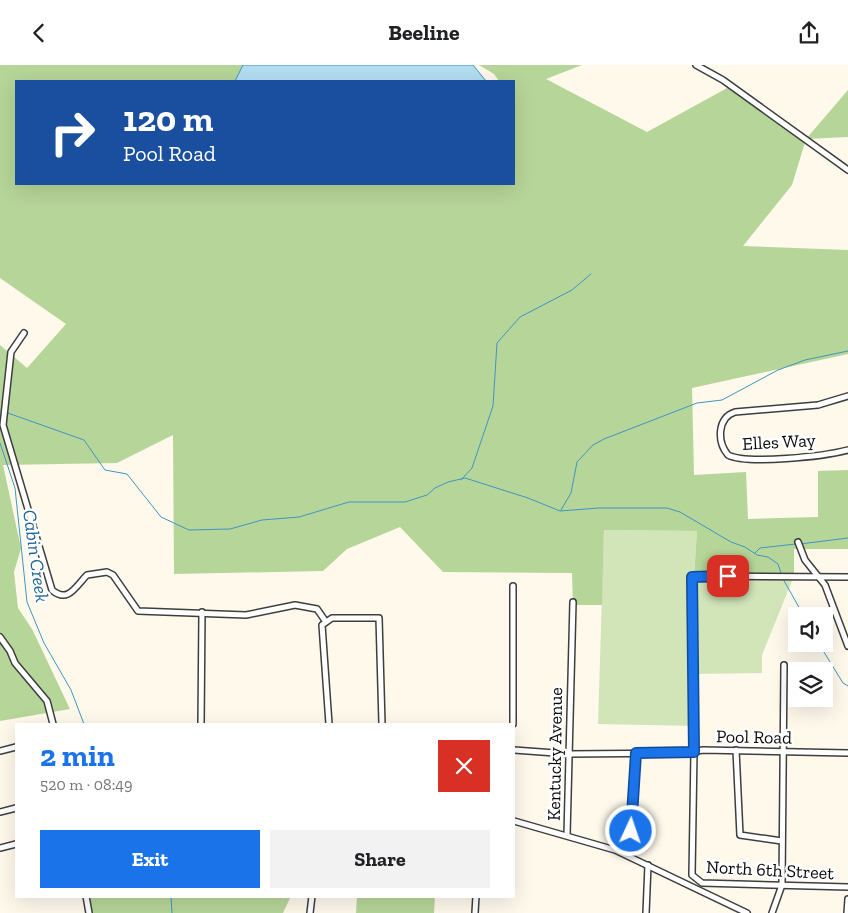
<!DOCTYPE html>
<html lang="en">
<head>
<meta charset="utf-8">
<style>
  body { margin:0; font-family:"Zilla Slab",serif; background:#f2f2f2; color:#202124; height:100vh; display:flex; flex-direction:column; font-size:19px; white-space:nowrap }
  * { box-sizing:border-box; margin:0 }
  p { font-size:16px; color:#757577 }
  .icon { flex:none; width:28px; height:28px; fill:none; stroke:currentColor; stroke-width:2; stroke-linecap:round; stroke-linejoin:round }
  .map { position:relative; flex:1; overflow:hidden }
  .side { position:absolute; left:15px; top:658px; width:500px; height:175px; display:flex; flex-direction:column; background:#fff; border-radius:0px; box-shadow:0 5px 20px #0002 }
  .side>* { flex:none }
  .hud { position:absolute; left:15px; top:15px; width:500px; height:105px; border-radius:0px; box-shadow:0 5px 20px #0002; background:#1a4fa0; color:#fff; overflow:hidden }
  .fabs { position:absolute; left:788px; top:542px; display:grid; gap:10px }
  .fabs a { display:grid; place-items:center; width:45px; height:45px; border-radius:0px; background:#fff; box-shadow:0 5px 20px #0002; font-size:25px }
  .pin { position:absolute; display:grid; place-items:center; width:42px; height:42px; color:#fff; margin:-21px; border-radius:10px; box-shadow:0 2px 8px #0006 }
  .me { position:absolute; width:55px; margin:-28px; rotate:3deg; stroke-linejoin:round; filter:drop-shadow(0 0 4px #0008) }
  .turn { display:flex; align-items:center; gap:18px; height:105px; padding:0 25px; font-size:22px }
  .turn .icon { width:65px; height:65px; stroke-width:2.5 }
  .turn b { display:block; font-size:35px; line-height:42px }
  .round { display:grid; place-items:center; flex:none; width:52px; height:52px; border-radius:0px; background:#f2f2f2 }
  .head { display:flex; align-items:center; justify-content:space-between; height:85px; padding:0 25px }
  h1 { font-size:30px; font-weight:800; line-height:38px; color:#1a73e8 }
  .cta { display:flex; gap:10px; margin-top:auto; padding:10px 25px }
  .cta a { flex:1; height:58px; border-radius:0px; background:#1a73e8; color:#fff; font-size:20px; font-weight:800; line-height:58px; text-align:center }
  .cta a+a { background:#f2f2f2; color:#202124 }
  header { display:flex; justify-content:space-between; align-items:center; height:65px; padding:0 25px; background:#fff; font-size:22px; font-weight:800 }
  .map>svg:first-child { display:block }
  .green { fill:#d1e5b8 }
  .forest { fill:#b6d598 }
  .water { fill:#b3ddf1; stroke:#4095c3 }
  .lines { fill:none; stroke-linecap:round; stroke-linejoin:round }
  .stream { stroke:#4095c3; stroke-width:1 }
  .minor-casing { stroke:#3e3e3e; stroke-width:8 }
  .minor { stroke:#fff; stroke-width:5 }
  .route-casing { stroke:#114b97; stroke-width:12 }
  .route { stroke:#1a73e8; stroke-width:9 }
  .labels { text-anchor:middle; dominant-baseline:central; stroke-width:5; stroke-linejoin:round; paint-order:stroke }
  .street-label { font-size:18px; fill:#0b0b0b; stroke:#fff }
  .water-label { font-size:19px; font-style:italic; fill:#1e6693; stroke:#fff }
</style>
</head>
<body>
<header><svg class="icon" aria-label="back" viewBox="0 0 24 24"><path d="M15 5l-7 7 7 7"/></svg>Beeline<svg class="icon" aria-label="share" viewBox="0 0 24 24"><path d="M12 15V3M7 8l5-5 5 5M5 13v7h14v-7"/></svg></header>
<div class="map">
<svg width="848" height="848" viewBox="0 0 848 848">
  <rect width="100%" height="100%" fill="#fef9eb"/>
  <path class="green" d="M604,465L697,466L694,510L794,511L762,590V608L697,609V661L598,659Z"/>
  <g class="forest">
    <path d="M0,0H244L236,16H16V119H514V16H499L494,9L479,0H582L546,14L647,67L729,22L806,74L848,25V72L806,74L792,120L743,181L848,185V289L692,323L694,410L746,407L748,454L818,452V406L848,405V484H794V511H694L697,466L604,465L602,540H573L572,508L443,507L400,462L347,484L323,506L174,509L173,370L117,398L3,400L21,483L14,507L18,543L32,564L70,644L0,656V280L27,303L66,259L0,213Z"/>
    <path d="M84,831H291L283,848H88Z"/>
    <path d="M357,831H435L434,848H356Z"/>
  </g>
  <path class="water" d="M243,0H473L486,16H235Z"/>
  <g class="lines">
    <g class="stream">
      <path d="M5,347L84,375L105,405L127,409L161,452L189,465L230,464L262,455L299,452L349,437H405L427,430L435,423L448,417L465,413L528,433L560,446L599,443H667L680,447L731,477L745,482L757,490L768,492L778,499L781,508"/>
      <path d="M0,378L15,423L27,537L44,578L71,625L84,659"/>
      <path d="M461,415L472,403L493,341L497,278L520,252L572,225L591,209"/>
      <path d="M561,445L571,428L577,397L593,380L604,374L697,338L722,335L778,305L805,295L848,286"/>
      <path d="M800,479L848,473"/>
      <path d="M755,488L760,483L796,479"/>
      <path d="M783,514L804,551"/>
      <path d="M819,579L843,618L848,621"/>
      <path d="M171,831L172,848"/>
    </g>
    <defs>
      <g id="minor">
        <path d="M696,0L723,15L848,105"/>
        <path d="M24,268L11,287L3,360L52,525C68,539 76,521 87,510L107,507L113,510L138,546L246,550L295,540L317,544L326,557"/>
        <path d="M848,331L818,340L735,347C717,353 717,377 728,390C747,400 825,391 848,385"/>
        <path d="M798,477L805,495L825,520L848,581"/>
        <path d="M848,512L696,511L692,512L691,516L694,687L692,810L702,818L848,822"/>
        <path d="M513,521V659"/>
        <path d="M0,572L10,586L15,598L47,636L53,659"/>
        <path d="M201,659L202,547"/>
        <path d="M329,659L322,560L332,553H379L382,659"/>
        <path d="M514,685L569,689L686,688L703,685L848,688"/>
        <path d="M736,685L740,770L782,776"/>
        <path d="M0,686L16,682"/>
        <path d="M0,747L16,743"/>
        <path d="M514,756L615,785L747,848"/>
        <path d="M567,770L573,537"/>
        <path d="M0,783L16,779"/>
        <path d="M629,791L635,688"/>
        <path d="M86,831L89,848"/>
        <path d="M310,848L312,831"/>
        <path d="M475,848L476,831"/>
        <path d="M646,848L648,800"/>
        <path d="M772,848L782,820L784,600"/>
        <path d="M847,848L848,834"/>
      </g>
    </defs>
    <use href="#minor" class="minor-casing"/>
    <use href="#minor" class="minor"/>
  </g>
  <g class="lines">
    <defs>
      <path id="route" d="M631,766L636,688L694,687L692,512L728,511"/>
    </defs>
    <use href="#route" class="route-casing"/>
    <use href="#route" class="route"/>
  </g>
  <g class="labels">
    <g class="street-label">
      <text transform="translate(779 377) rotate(-3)">Elles Way</text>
      <text transform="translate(754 672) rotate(1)">Pool Road</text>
      <text transform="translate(555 689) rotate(-89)">Kentucky Avenue</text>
      <text transform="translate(770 805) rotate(3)">North 6th Street</text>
    </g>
    <g class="water-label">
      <text transform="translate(36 491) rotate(82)">Cabin Creek</text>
    </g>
  </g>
</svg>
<div class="fabs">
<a><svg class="icon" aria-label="sound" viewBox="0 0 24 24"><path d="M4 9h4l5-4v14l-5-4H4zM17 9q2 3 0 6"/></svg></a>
<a><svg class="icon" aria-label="layers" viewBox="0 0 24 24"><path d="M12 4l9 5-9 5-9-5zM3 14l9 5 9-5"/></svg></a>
</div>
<div class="pin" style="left:728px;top:511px;background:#d93025"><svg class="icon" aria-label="arrive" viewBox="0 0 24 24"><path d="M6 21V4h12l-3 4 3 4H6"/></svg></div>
<svg class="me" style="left:631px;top:766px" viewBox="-20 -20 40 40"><circle r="17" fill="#1a73e8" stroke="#fff" stroke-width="3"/><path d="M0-11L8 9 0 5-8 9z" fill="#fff"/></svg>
<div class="hud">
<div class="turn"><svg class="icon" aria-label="right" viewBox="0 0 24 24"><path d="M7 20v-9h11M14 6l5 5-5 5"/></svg><div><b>120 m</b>Pool Road</div></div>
</div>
<section class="side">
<div class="head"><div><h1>2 min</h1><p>520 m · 08:49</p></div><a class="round" style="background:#d93025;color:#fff"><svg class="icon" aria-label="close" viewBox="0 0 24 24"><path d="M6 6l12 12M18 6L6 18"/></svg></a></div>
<div class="cta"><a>Exit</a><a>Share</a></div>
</section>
</div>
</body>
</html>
